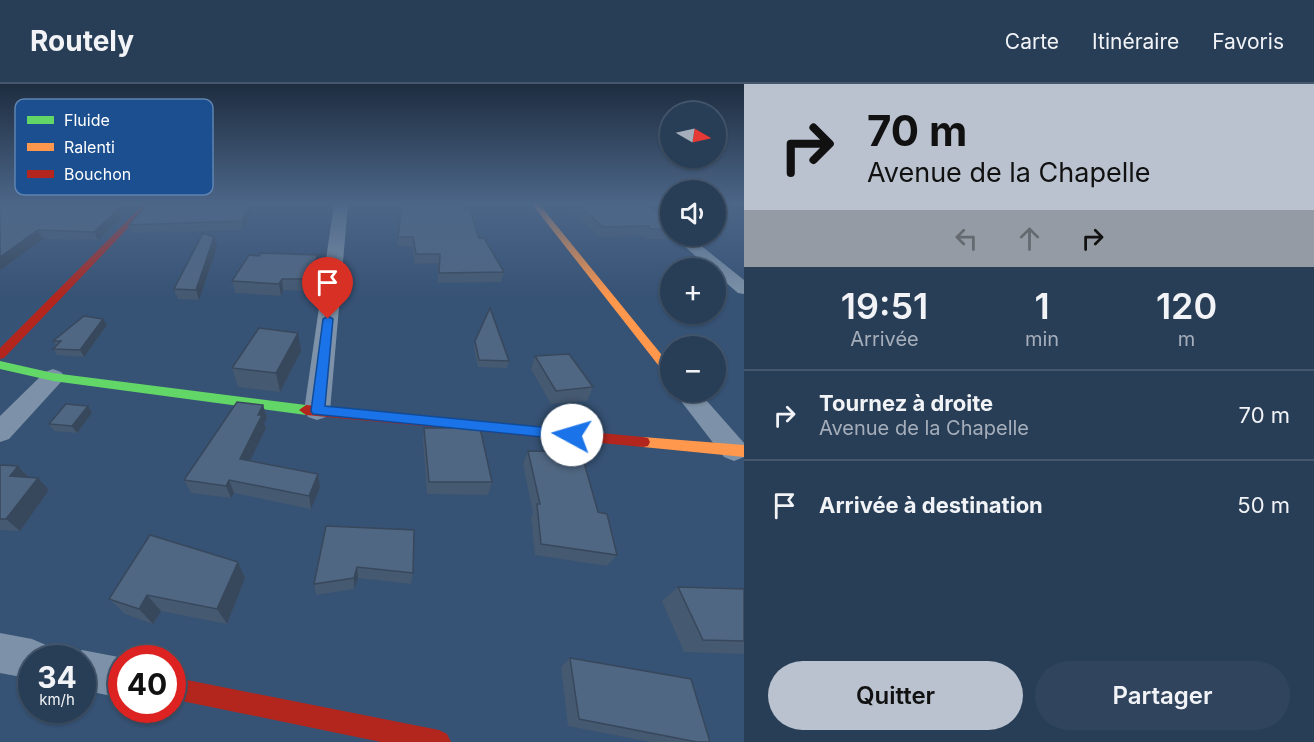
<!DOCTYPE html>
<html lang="fr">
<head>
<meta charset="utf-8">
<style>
  body { margin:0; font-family:Inter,sans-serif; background:#30455d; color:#f1f3f6; height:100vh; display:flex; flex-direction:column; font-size:22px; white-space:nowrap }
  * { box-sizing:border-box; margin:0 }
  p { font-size:20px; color:#a5aeba }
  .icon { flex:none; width:33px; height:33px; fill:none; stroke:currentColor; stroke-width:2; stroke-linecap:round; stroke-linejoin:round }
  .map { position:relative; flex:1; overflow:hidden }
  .panel { display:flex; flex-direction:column; background:#283e57; width:570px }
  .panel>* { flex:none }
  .top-card { background:#b9c2ce; color:#111; overflow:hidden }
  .needle { width:39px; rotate:99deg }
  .tools { position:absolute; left:660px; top:18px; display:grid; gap:12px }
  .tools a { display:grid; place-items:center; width:66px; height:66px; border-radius:50%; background:#283e57; box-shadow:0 2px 4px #0004,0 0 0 2px #44576d; font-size:30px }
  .speed { position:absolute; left:18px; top:561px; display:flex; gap:12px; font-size:30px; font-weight:700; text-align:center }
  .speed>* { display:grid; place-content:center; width:78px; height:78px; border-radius:50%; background:#283e57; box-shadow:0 2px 4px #0004,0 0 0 2px #44576d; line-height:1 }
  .speed small { font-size:15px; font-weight:400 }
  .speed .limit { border:9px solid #d22; background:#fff; color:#111 }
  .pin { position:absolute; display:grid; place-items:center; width:51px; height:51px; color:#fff; margin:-62px -26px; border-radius:50% 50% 50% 0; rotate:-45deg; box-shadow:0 0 6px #0007 }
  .pin .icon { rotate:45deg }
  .me { position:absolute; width:66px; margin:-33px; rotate:276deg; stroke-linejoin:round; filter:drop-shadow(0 0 4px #0008) }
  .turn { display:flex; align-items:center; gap:21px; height:126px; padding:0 24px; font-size:27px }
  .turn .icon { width:78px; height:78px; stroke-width:2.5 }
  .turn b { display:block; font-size:42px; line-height:51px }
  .lanes { display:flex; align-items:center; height:57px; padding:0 24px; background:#0003; justify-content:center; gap:30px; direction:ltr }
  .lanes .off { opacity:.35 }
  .eta { display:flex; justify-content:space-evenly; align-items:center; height:102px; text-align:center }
  .eta b { font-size:36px; font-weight:600; line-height:42px }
  .cta { display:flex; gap:12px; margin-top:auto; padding:12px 24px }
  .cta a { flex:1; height:69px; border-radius:36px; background:#b9c2ce; color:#111; font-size:24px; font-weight:600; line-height:69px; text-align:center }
  .cta a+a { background:#30455d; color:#f1f3f6 }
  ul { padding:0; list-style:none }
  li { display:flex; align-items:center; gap:18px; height:90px; padding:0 24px; border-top:2px solid #44576d }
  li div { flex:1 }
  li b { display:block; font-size:22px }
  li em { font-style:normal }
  header { display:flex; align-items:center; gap:36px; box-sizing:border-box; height:84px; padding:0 30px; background:#283e57; border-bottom:2px solid #44576d }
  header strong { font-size:28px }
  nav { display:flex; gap:33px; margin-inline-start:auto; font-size:21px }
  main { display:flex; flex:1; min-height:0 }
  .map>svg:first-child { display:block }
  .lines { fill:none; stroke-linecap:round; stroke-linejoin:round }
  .street { fill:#7d92a8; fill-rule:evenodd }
  .fast { fill:#63d668; fill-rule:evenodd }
  .slow { fill:#ff974d; fill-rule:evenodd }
  .jam { fill:#b3261e; fill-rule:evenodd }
  .wall { fill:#455971 }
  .shaded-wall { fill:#38485c }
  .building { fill:#506783; stroke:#38485c; stroke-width:1.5 }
  .route { fill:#1a73e8; stroke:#114b97; stroke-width:1.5 }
  .key { fill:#1b4f8f; stroke:#5f84b1; stroke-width:1.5 }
  .key-label { font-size:16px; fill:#fff }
</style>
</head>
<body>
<header>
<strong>Routely</strong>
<nav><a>Carte</a><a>Itinéraire</a><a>Favoris</a></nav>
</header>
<main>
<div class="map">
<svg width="744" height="658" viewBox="0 0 744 658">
  <rect width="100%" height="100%" fill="#365274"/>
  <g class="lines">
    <g class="street">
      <path d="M334,120H348L330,327L326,333L317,336L308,333L304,327Z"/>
      <path d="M673,152H689L744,196V210L738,209L716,190V184H709Z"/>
      <path d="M53,285L61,288L65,293L61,298L9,355L0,358V332L45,288Z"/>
      <path d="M674,308H699L744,359V373L734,377L724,373Z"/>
      <path d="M0,549L32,555L46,561L52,574H32V595L0,589Z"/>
      <path d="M82,566L124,574H122V614L82,606V574H67L68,572Z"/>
    </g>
    <path class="fast" d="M0,277L53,289L306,321L313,326L306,331L53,297L0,285Z"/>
    <g class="slow">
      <path d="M532,120H539L670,281V292L666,291Z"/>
      <path d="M643,353L744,361V373L643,363L638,362L636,358L638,354Z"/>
    </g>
    <g class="jam">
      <path d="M144,120H151L4,274L0,275V264Z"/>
      <path d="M306,321L643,353L648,354L650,358L648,362L643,363L306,331L299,326Z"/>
      <path d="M172,593L439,646L447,650L451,658H381L172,615Z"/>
    </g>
  </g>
  <g class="wall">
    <path d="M0,120H135L98,156L43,155Z"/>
    <path d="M254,120L243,146L132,149L129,141Z"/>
    <path d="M567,120H648L670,145V152H675L674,155H646L644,152L598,153Z"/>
    <path d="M398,153L479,154L504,188L501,198L438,199V179L415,180L412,163L398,162Z"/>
    <path d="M217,163L199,216L178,215L174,205Z"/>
    <path d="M318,171L319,182L309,207L283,206L281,212L235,209L232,197Z"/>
    <path d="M107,241L84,273L57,271L53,265L56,261L53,257Z"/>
    <path d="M475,257L509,277L507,284L478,283L474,264Z"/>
    <path d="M301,267L280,308L238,303L232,284Z"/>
    <path d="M535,272L593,303L587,317L551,320L531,285Z"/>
    <path d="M263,321L267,334L264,339L266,344L250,376L318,390L320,403L311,425L234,409L231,414L191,409L184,396Z"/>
    <path d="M88,322L92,329L77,349L54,347L49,340Z"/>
    <path d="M451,341L492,398L488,411L427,410L423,357L424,344H450Z"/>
    <path d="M528,367L598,428L617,471L607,482L535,471L531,433L533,429L523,380Z"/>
    <path d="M0,381L18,382L29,393L49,406L20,447L0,446Z"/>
    <path d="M326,442L413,489L411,500L358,494L354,505L316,511L314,500Z"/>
    <path d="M238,478L245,494L227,540L161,527L153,540L125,530L109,515Z"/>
    <path d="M678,503L744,505V570L684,568L662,517Z"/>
    <path d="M570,574L710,658H651L568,642L561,583Z"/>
  </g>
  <g class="shaded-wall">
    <path d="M124,120H135L98,156L94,148Z"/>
    <path d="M249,120H254L243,146L242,137Z"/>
    <path d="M38,146L43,155L0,186V173Z"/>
    <path d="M214,153L217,163L199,216L196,206Z"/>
    <path d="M318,171L319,182L309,207L308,195Z"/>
    <path d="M282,195L283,206L281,212L279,200Z"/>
    <path d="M103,235L107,241L84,273L80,266Z"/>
    <path d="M298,249L301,267L280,308L276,289Z"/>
    <path d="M263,321L267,334L264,339L266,344L245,387L240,375L258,331Z"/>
    <path d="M88,322L92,329L77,349L72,342Z"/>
    <path d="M18,382L30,395L10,392Z"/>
    <path d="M318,390L320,403L311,425L309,412Z"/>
    <path d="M38,394L49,406L20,447L6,435Z"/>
    <path d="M229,396L234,409L231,414L226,402Z"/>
    <path d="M238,478L245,494L227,540L217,525Z"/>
    <path d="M357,483L358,494L354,505V494Z"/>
    <path d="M147,511L161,527L153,540L139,525Z"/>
  </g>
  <g class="building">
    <path d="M0,120H124L94,148L38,146L0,173Z"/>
    <path d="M148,120H249L242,137L129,141Z"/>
    <path d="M402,120H459L464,126H470L479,154H484L504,188L439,189L440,170H416L413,153H398Z"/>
    <path d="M579,120H648L668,138H670V145H651L649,142L602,143Z"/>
    <path d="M203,149L214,153L196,206L174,205Z"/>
    <path d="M261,169L318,171L308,195H282L279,200L232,197L249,171L259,172Z"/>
    <path d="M490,224L509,277L479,276L475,257Z"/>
    <path d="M84,232L103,235L80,266L53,265L61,257H53Z"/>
    <path d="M259,244L298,249L276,289L232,284Z"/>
    <path d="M569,270L593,303L556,307L535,272Z"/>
    <path d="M237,318L263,321L258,331H262L240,375L318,390L309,412L229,396L226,402L184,396Z"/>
    <path d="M66,320L88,322L72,342L49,340Z"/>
    <path d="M451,341L480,344L492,398H429L424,344H451Z"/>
    <path d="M528,367L581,368L598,428L607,430L617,471L541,460L537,420H540Z"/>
    <path d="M0,381L18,382L10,392L38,394L6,435H0Z"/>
    <path d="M326,442L414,446L413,489L357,483L354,494L314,500Z"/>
    <path d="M150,451L238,478L217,525L147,511L139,525L109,515Z"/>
    <path d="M678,503L744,505V557L703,556Z"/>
    <path d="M570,574L691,595L710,658H697L579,635Z"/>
  </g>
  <linearGradient id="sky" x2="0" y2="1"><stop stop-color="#1e2d40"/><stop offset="0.56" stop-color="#4c6688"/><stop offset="1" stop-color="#4c6688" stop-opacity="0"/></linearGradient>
  <rect width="744" height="213" fill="url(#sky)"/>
  <path class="route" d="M328,232L333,235L325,322L572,346L579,351L572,356L313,330L311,327L323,235Z"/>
  <rect x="15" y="15" width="198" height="96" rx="9" class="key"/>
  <rect x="27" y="32" width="27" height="8" fill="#63d668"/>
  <rect x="27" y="59" width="27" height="8" fill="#ff974d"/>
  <rect x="27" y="86" width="27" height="8" fill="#b3261e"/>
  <g class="key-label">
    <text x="64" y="42">Fluide</text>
    <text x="64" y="69">Ralenti</text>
    <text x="64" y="96">Bouchon</text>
  </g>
</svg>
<div class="tools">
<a><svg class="needle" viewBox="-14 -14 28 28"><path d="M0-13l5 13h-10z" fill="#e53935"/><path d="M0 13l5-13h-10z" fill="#a5aeba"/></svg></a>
<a><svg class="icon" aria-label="sound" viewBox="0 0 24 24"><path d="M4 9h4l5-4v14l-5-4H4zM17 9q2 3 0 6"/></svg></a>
<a>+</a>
<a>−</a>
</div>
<div class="speed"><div>34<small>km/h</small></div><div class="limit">40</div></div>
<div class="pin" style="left:328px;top:235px;background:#d93025"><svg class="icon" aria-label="arrive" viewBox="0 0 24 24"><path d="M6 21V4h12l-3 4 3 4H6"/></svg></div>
<svg class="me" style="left:572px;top:351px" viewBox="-20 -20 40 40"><circle r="19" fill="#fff"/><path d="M0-13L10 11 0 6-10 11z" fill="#1a73e8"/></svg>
</div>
<section class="panel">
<div class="top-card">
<div class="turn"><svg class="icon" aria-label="right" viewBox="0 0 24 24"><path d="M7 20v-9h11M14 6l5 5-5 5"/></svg><div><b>70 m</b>Avenue de la Chapelle</div></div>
<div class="lanes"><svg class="icon off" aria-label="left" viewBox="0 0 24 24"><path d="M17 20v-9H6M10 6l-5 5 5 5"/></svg><svg class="icon off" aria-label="ahead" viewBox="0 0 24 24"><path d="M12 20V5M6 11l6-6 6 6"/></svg><svg class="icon" aria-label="right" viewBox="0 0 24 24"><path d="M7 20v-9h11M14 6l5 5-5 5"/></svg></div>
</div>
<div class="eta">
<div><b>19:51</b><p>Arrivée</p></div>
<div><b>1</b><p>min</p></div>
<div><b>120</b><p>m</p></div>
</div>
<ul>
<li><svg class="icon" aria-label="right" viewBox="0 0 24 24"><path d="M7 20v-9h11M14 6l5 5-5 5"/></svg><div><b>Tournez à droite</b><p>Avenue de la Chapelle</p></div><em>70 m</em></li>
<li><svg class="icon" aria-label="arrive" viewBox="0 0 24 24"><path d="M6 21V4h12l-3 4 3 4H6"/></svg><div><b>Arrivée à destination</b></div><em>50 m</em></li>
</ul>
<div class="cta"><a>Quitter</a><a>Partager</a></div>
</section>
</main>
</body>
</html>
